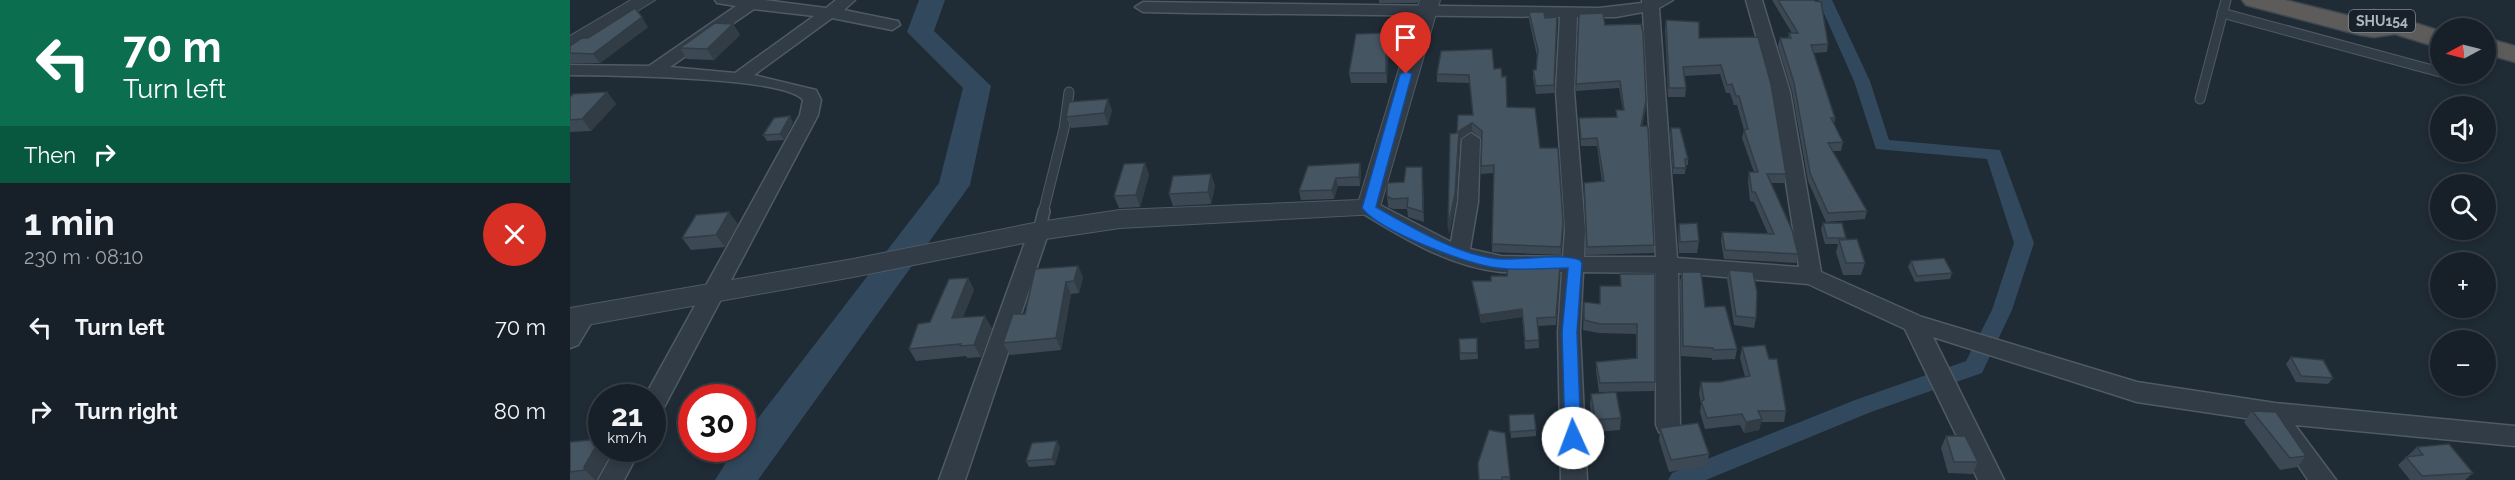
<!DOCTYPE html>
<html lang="en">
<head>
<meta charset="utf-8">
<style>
  body { margin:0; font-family:Raleway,sans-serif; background:#242d34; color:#f1f3f6; height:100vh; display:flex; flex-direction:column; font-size:22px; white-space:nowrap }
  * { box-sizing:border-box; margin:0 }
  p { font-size:20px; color:#9ea3a8 }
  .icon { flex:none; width:33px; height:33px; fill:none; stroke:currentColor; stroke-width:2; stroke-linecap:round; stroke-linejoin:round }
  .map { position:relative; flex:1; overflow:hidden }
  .side { display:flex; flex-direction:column; background:#172028; width:570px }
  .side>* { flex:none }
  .banner { background:#0b6e4f; color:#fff; overflow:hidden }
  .needle { width:39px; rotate:263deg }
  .buttons { position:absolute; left:1860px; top:18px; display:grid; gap:12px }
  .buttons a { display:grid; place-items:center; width:66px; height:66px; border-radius:50%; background:#172028; box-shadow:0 3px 9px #0003,0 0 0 2px #363e45; font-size:30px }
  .speed { position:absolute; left:18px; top:384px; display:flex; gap:12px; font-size:30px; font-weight:700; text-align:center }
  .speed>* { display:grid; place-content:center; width:78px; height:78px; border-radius:50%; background:#172028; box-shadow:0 3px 9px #0003,0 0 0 2px #363e45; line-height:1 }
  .speed small { font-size:15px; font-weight:400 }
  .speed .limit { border:9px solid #d22; background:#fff; color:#111 }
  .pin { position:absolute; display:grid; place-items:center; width:51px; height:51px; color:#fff; margin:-62px -26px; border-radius:50% 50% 50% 0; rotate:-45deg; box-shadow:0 0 6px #0007 }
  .pin .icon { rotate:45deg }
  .me { position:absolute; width:66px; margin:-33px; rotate:358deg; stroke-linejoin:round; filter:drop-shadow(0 0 4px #0008) }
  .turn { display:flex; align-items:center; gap:21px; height:126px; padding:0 24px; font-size:27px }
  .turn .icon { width:78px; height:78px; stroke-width:2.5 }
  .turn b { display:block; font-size:42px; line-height:51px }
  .then { display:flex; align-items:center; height:57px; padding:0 24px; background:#0003; gap:12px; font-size:22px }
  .round { display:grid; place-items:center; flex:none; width:63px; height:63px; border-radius:32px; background:#242d34 }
  .headline { display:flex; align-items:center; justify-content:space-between; height:102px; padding:0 24px }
  h1 { font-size:36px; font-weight:700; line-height:45px }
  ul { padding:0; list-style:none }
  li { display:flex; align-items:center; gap:18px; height:84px; padding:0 24px }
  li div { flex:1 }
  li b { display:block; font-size:22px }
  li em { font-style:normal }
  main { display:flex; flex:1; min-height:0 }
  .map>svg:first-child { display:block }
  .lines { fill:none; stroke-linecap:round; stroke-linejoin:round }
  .canal { fill:#31485d; fill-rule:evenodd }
  .river { fill:#31485d; fill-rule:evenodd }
  .service-far1-casing { stroke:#4f5a64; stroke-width:11 }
  .service-casing { stroke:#4f5a64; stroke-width:14 }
  .minor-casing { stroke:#4f5a64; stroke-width:3 }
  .tertiary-casing { stroke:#4f5a64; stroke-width:2 }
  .trunk-casing { stroke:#3d4750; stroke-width:3 }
  .service-far1 { stroke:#323c46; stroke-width:9 }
  .service { stroke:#323c46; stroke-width:11 }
  .minor { fill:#323c46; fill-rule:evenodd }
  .tertiary { fill:#323c46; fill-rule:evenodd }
  .trunk { fill:#5e5c5a; fill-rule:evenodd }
  .wall { fill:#3c4954 }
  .shaded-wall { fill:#313c45 }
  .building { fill:#465562; stroke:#313c45; stroke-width:1.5 }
  .route { fill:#1a73e8; stroke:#114b97; stroke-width:1.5 }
  .labels { text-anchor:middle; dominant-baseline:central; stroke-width:4.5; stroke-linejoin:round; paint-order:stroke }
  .shield { fill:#18212a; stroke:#7f8a95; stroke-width:1.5 }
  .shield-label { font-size:14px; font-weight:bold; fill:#abb7c3 }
</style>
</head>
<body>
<main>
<section class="side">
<div class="banner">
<div class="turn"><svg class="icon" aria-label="left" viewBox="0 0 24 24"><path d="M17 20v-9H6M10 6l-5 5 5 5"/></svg><div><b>70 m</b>Turn left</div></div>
<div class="then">Then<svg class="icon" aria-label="right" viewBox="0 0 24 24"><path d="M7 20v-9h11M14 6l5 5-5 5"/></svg></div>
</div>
<div class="headline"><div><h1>1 min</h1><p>230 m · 08:10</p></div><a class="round" style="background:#d93025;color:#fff"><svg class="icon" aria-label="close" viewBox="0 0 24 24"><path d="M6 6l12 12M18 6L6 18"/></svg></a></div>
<ul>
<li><svg class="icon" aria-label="left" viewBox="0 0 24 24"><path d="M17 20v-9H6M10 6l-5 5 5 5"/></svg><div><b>Turn left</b></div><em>70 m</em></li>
<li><svg class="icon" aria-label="right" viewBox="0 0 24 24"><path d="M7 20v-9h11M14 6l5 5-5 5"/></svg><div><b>Turn right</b></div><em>80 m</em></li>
</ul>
</section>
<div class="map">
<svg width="1945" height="480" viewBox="0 0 1945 480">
  <rect width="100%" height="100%" fill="#1f2b35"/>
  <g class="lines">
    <path class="canal" d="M1248,0H1262L1300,81L1319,140L1430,150L1464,243L1442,310L1412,373L1301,412L1136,480H1098L1102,473L1285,400L1396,361L1422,310L1444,243L1417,159L1306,149L1284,81Z"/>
    <path class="river" d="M349,0H375L364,31L421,86L400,185L188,480H145L165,448H172V439L369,183L393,88L337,32Z"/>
    <defs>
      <g id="service-far1">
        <path d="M1652,13L1870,72"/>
        <path d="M1630,99L1656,0"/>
        <path d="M473,213L494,129L499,92"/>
      </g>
      <path id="service" d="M469,231L474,211"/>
      <g id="minor">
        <path d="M145,0H194L256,8L266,0H285L274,10L328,21L330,25L322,30L262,18L184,75L246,90L251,100L248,115L91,413L82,416V398H74L230,115L233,100C214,76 37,76 0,75V65L79,66L166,6L147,3ZM184,9L244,16L165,73L100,67Z"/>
        <path d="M1072,0H1103L1089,8L1107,258L1229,267L1202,92L1176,0H1192L1220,92L1251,272L1352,317L1567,382L1705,403L1945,426V446L1725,425L1766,480H1738L1707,433L1710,426L1715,424L1567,402L1363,337L1434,480H1408L1335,329L1238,284L1108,273L1110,425L1107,432L1098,435L1089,432L1086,425V273L1013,272L1010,332L1017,480H991L988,332L992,272C972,272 951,273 931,272C881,267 834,239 792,213L789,208L792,203H806L881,242L888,202L892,139L901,133L910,139L908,202L900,249L931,256L993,257L995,230L986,91L990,17L621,13L573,12L565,7L573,2L1029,8L1072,3ZM1073,12L1086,257H1014L1015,230L1004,91L1007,17H1046Z"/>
        <path d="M469,224L476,226L479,231L395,480H369L459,231L462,226Z"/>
        <path d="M15,307L23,309L26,315L8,345L0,348V320L7,309Z"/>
        <path d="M46,448H71L54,480H28Z"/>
      </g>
      <g id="tertiary">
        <path d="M61,0H85L7,49L0,51V36Z"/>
        <path d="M850,0H870L808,214L550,228L469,240L283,277L0,328V308L283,259L469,222L550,210L789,200Z"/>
      </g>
      <g id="trunk">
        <path d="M1672,0H1715L1792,19L1795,12L1804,10L1870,31V48L1825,34L1804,37L1790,35L1676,5Z"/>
        <path d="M1916,38L1945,46V62L1916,54Z"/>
      </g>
    </defs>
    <use href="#service-far1" class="service-far1-casing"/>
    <use href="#service" class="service-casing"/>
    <use href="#minor" class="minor-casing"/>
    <use href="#tertiary" class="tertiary-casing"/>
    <use href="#trunk" class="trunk-casing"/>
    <use href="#service-far1" class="service-far1"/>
    <use href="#service" class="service"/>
    <use href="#minor" class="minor"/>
    <use href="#tertiary" class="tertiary"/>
    <use href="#trunk" class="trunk"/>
  </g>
  <g class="wall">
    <path d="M809,0H849L847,3H809Z"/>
    <path d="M1202,0H1244L1258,44L1257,52L1243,53L1265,118L1264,124L1273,142L1271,151H1263L1297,211L1295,219L1256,222L1238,181L1222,91L1208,46L1210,38H1218L1219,33H1222Z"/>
    <path d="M959,12L975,18L987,17L984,93L966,94L963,78V70H966L967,56L959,20Z"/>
    <path d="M1009,14L1035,25L1076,101V108L1072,126L1084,245V253L1016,255L1014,183L1032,182L1027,146H1011L1009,118L1046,117V110H1053L1049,88L1006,91Z"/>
    <path d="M1096,20L1129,38L1188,37L1216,174L1214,183H1201L1228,254L1226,263L1154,259L1151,241L1152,232L1198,234L1184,202L1180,201L1178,181L1179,172H1184L1172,138L1174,130L1167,105H1164L1160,93H1156L1150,74L1115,76L1116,88L1115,97H1098L1095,29Z"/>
    <path d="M163,24L170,35L144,60L117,59L110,48Z"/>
    <path d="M78,27L30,63H0V46L18,38Z"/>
    <path d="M816,33L818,43L817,83H781L779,73Z"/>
    <path d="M924,69L937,107L970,148L993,222L991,255L922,252L924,173L911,174L912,139L902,131L890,139L886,202L879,235L887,133L903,115L899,83L867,82V74Z"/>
    <path d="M37,92L46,104L21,131L0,132V97Z"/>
    <path d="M542,110L538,125L501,128L496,117Z"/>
    <path d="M223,122L214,140L197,141L193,135Z"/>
    <path d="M1101,128L1118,159V165H1116L1115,174H1103L1100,134Z"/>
    <path d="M575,163L579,175L570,207L549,208L544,196Z"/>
    <path d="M790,163L791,171L790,186H768L764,199L731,200L729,191Z"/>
    <path d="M852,167L853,178L854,222L838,217L837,209H823L818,207L817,196Z"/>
    <path d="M641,174L645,186L641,204L603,206L599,194Z"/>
    <path d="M1253,223L1276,238V240L1295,263L1291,275H1273L1266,252L1268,244H1255L1251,229Z"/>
    <path d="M168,224L155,247L121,250L112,238Z"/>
    <path d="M1109,224L1129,241L1127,253H1109L1108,236Z"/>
    <path d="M1341,261L1382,273L1380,279L1345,282L1338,267Z"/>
    <path d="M508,266L513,277L509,293L501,294L491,350L440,355L433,343L455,314Z"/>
    <path d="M1159,270L1186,318L1184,328L1164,325L1157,279Z"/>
    <path d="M1112,272L1135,307L1167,349L1165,359L1142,360V358L1111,356L1110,282Z"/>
    <path d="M990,274L986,325L968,326L969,348L955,349L952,317L911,323L903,289L902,281H921L937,276Z"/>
    <path d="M1050,274L1085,382L1084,391L1029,392L1026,371V362L1066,358V334L1029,333L1013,330L1014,302L1030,304V286H1050Z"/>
    <path d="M398,278L404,290L393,317L422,328L411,357L397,358L396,356L346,361L339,349Z"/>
    <path d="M907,338L908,359L890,360L889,339Z"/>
    <path d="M1172,347L1216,411L1214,422H1191L1189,430L1174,433L1170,425L1135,429L1130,412L1131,404L1129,393L1131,382H1150L1175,377L1170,358Z"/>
    <path d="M1721,357L1763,378L1758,384L1726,382L1716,364Z"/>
    <path d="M1021,394L1051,418L1050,430L1024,432L1020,405Z"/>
    <path d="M1682,411L1736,456L1727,467L1710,470L1674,422Z"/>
    <path d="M939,415L966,430V436L941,438Z"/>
    <path d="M1090,428L1139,454L1137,466L1099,472L1089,440Z"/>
    <path d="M935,433L940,480H909Z"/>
    <path d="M1376,436L1408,462L1402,474L1378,473L1371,448Z"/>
    <path d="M30,439L32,440V448H40L42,451L26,479V480H0V442Z"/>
    <path d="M490,447L485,465L459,467L456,461Z"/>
    <path d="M1847,447L1903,473L1895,480H1840L1828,465Z"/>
  </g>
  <g class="shaded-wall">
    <path d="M72,17L78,27L30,63L23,54Z"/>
    <path d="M163,24L170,35L144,60L137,49Z"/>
    <path d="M816,33L818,43L817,83L816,73Z"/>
    <path d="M37,92L46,104L21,131L12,119Z"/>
    <path d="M538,99L542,110L538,125L534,113Z"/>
    <path d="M1076,101V108L1070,133L1071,126Z"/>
    <path d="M220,116L223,122L214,140L210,134Z"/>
    <path d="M902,123V131L890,139L886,202L879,235L878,227L889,131Z"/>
    <path d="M575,163L579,175L570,207L566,195Z"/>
    <path d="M790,163L791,171L790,186L789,177Z"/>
    <path d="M852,167L853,178L854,222L853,212Z"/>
    <path d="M641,174L645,186L641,204L638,192Z"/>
    <path d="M766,178L768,186L764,199L762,190Z"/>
    <path d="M159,212L168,224L155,247L146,235Z"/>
    <path d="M508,266L513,277L509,293L504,281Z"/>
    <path d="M398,278L404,290L388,330L382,318Z"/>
    <path d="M496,282L501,294L491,350L486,338Z"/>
    <path d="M952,309V317L911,323L910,315Z"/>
    <path d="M415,316L422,328L411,357L404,345Z"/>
    <path d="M1192,419L1189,430L1174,433L1176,422Z"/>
    <path d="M30,439L32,440V448H40L42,451L26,479V480H25L15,470L14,467Z"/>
    <path d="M487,441L490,447L485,465L482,459Z"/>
  </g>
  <g class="building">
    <path d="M1208,0H1244L1245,1L1251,2L1258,44L1241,45L1265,118H1261L1273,142L1258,143L1297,211L1258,213L1240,173L1224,83L1210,38H1221L1219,33H1228Z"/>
    <path d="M65,8L72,17L23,54L0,53V46L12,38H18Z"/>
    <path d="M959,12H974L975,18L987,17L984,85L966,86L963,70H966L968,50Z"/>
    <path d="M1033,13L1035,25L1071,24L1073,32L1076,101L1071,126H1077L1078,128L1084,245L1017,247L1014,183L1034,181L1027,138L1011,139L1009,118L1047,117L1046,110H1054L1050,81L1006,84L1009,14Z"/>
    <path d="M1096,20L1129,22V38L1188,37L1201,84L1216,174H1197L1222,230L1228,254L1155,250L1152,232L1204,234L1185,192H1182L1179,172H1188L1174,130L1178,129L1169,96H1166L1162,84L1157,85L1151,65L1113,67L1116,88H1099Z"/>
    <path d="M145,23L163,24L137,49L110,48Z"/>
    <path d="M816,33V73H779L786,34Z"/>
    <path d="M922,49L924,69L931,68L932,77L936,76L937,107L965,108L970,148H988L993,222L991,247L922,244L924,165L911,166L912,131L902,123L889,131L885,194L878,227L880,134L887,133L888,115H903L899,75L867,74L871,51Z"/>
    <path d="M37,92L12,119L0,120V97L3,94Z"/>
    <path d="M538,99L534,113L496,117L499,102Z"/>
    <path d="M220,116L210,134L193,135L204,118Z"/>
    <path d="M1101,128H1110L1118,159H1115L1116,168H1104Z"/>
    <path d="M575,163L566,195L544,196L554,164Z"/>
    <path d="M790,163L789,177L766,178L762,190L729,191L738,166Z"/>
    <path d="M836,167H852L853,212L837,207L838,198L822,199L817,196V183L834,182Z"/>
    <path d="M641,174L638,192L599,194L603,176Z"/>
    <path d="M159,212L146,235L112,238L126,215Z"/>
    <path d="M1127,223L1129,241L1110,242L1109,224Z"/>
    <path d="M1253,223H1272L1276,238H1257Z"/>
    <path d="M1287,239L1295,263H1276L1269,240Z"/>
    <path d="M1374,258L1382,273L1347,276L1341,261Z"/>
    <path d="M508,266L504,281L496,282L486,338L433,343L443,314H455L465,269Z"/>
    <path d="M938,266H990L986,317L967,318L969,340L955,341L952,309L910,315L902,281H921V276H937Z"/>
    <path d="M1159,270L1183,272L1187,292L1186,318L1166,316Z"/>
    <path d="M1112,272H1131L1135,307L1155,306L1167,349L1144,350L1143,348L1113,346Z"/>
    <path d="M1050,274H1085V382L1030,383L1026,362L1067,358V324H1030L1014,320V302L1030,304V286H1051Z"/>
    <path d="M398,278L382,318L415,316L404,345L390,346L391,344L339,349L348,324L360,322L379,279Z"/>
    <path d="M907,338V353H890L889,339Z"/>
    <path d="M1195,345L1199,359H1207L1216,411H1188L1192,419L1176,422L1172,414L1137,418L1131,401L1134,400L1131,382H1150L1180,376L1172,347Z"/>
    <path d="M1721,357L1753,360L1763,378L1731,376Z"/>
    <path d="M1046,392L1051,418L1025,420L1021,394Z"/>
    <path d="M1682,411L1706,412L1736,456L1720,458Z"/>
    <path d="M964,414L966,430L940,432L939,415Z"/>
    <path d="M1128,423L1139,454L1101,460L1090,428Z"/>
    <path d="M919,430L935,433L940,477H932V480H909L908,463Z"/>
    <path d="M1376,436H1395L1408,462H1384Z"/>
    <path d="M30,439L14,467L15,470L0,472V442Z"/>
    <path d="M487,441L482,459L456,461L462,443Z"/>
    <path d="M1879,444L1903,473L1852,476L1836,457L1853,455L1847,447Z"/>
  </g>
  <path class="route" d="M836,71L842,74L806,207C841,227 891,257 932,259C957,260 987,253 1010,260L1012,263L1007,332L1011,438L1008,442H997L995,438L992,332L998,268C975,268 950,271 928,268C898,265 809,231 792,208L830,74Z"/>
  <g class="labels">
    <rect class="shield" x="1779" y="10" width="66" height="22" rx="4.5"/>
    <g class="shield-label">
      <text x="1812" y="21">SHU154</text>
    </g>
  </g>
</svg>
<div class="buttons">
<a><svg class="needle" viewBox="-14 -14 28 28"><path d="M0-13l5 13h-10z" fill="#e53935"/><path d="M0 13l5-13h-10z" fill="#9ea3a8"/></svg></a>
<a><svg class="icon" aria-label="sound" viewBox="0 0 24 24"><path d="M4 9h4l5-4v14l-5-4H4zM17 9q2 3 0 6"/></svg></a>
<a><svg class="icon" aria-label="search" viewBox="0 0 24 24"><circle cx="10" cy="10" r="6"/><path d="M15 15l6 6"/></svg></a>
<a>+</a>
<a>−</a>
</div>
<div class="speed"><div>21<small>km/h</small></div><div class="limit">30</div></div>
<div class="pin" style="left:836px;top:74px;background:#d93025"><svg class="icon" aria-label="arrive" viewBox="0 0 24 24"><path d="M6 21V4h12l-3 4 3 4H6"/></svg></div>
<svg class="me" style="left:1003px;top:438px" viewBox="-20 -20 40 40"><circle r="19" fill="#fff"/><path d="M0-13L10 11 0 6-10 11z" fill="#1a73e8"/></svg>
</div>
</main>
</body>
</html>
